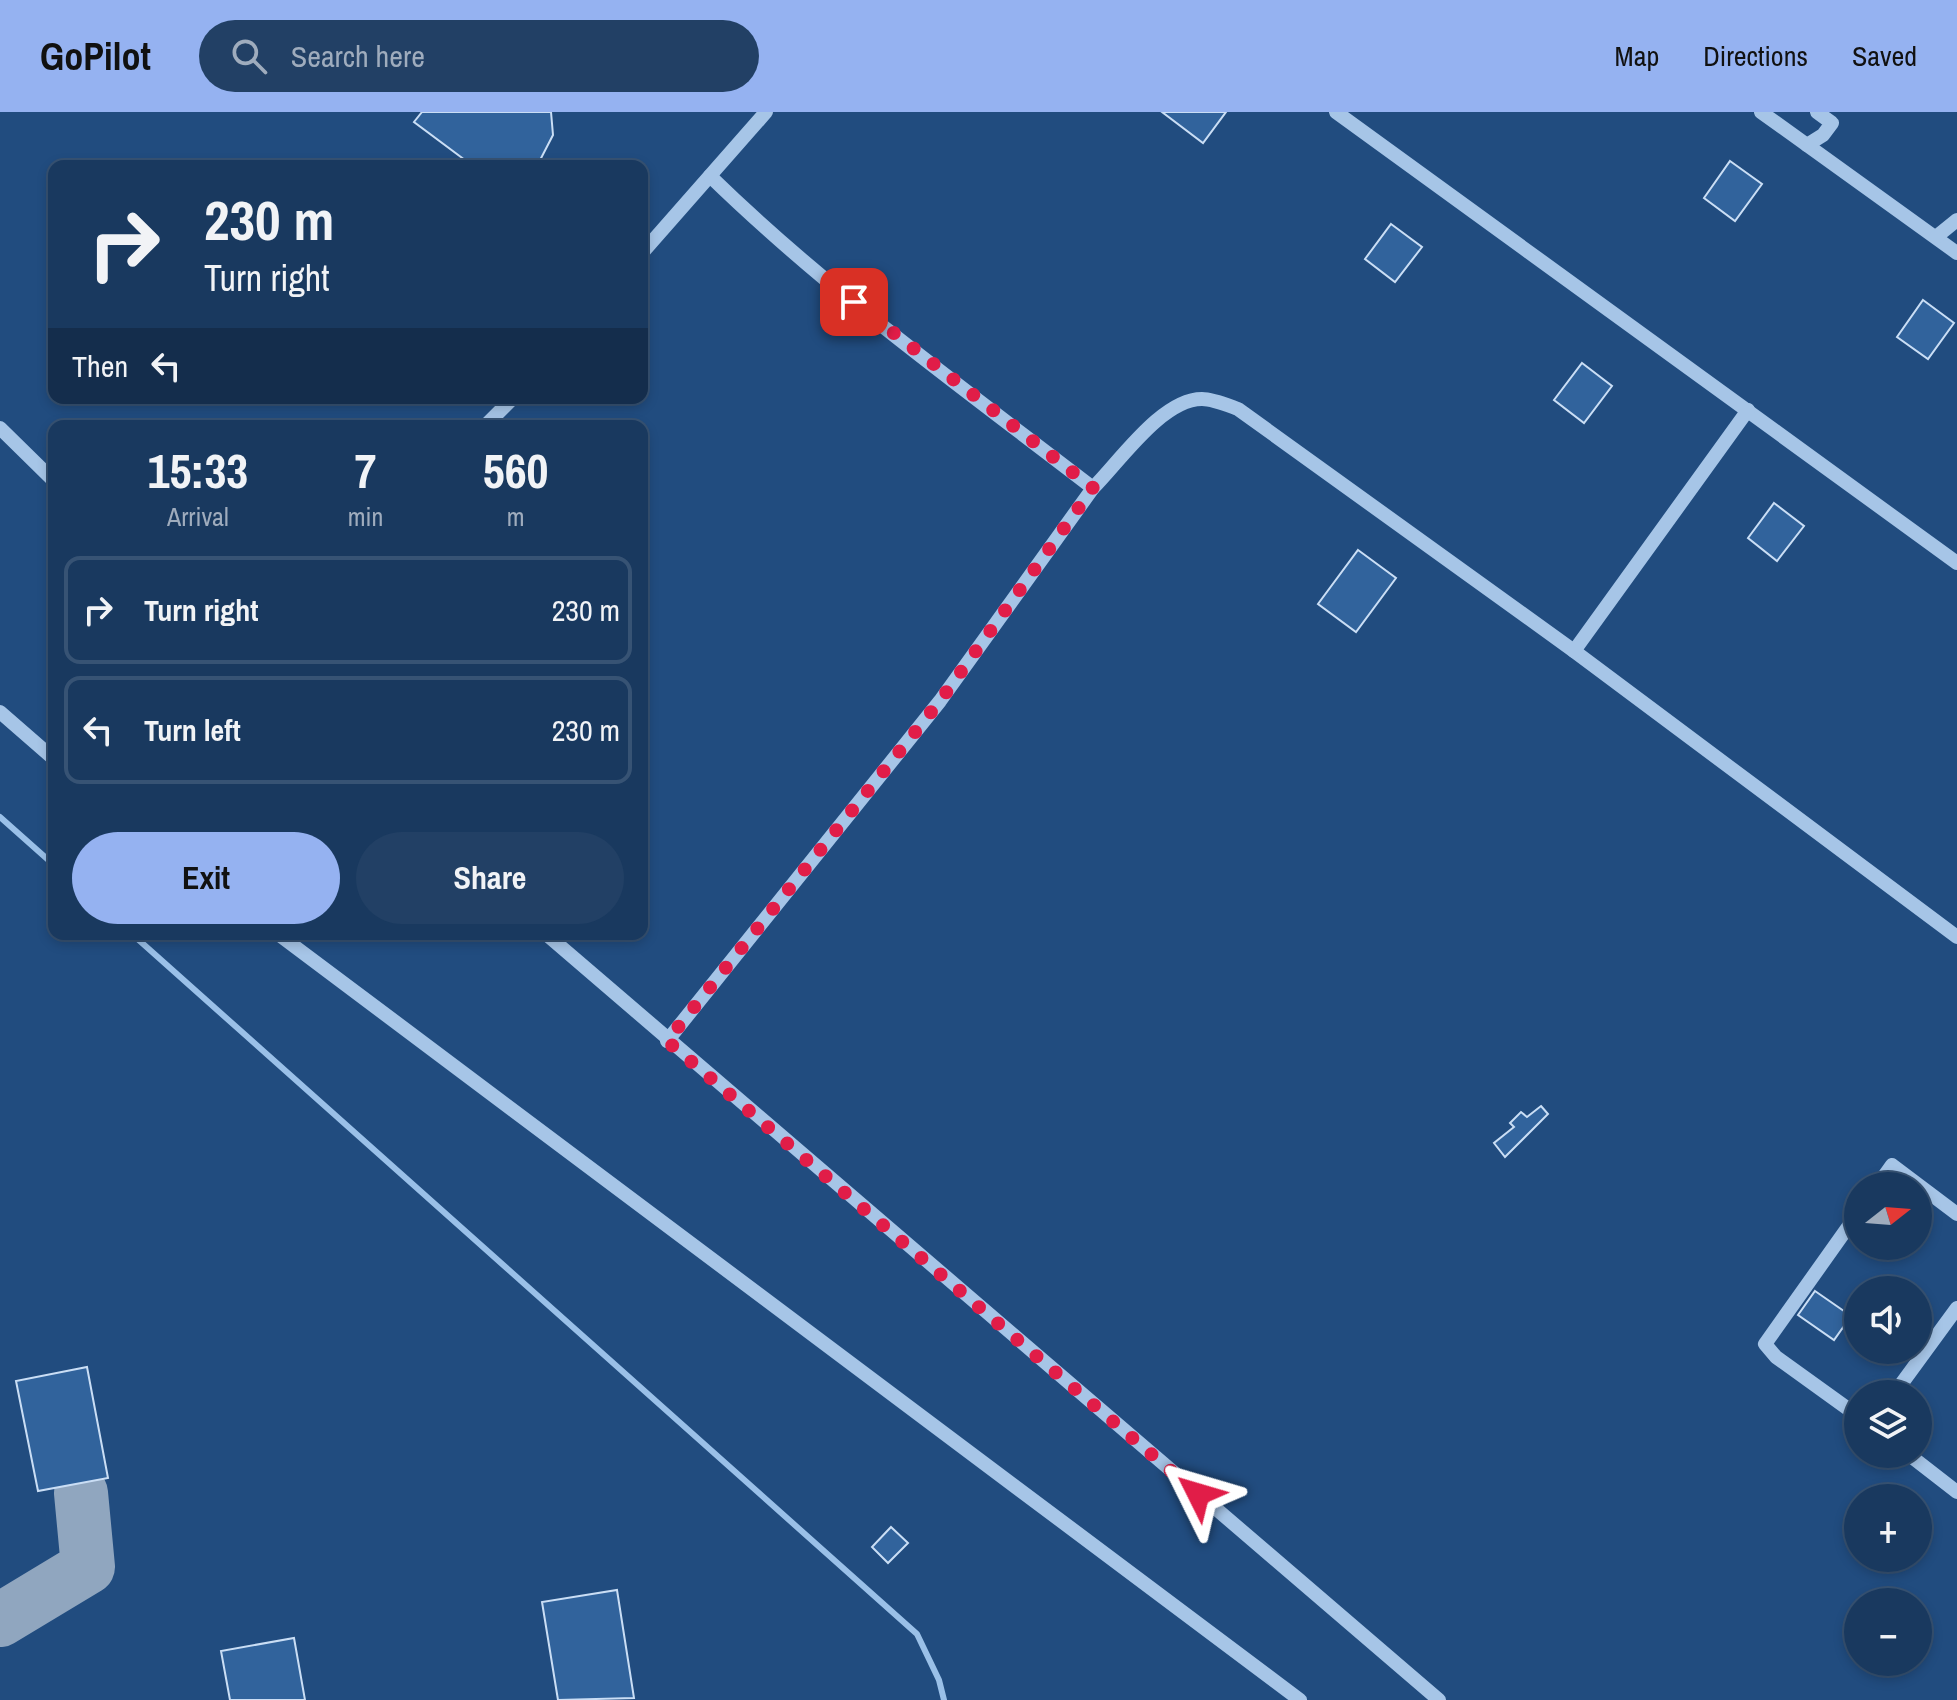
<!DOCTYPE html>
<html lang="en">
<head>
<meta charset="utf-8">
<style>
  body { margin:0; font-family:"Archivo Narrow",sans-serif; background:#224065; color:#f1f3f6; height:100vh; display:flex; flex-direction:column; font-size:30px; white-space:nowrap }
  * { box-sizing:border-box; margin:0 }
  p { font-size:26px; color:#9facbd }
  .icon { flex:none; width:44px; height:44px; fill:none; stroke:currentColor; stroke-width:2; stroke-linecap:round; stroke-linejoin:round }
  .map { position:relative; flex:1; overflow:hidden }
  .details { position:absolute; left:48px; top:308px; width:600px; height:520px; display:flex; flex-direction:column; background:#19395f; border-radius:16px; box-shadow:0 4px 12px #0003,0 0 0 2px #375374 }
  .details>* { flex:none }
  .banner { position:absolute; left:48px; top:48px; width:600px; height:244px; border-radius:16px; box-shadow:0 4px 12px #0003,0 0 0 2px #375374; background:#19395f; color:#f1f3f6; overflow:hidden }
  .needle { width:52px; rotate:73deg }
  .tools { position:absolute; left:1844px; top:1060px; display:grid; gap:16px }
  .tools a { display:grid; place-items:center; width:88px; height:88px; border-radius:50%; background:#19395f; box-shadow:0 4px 12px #0003,0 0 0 2px #375374; font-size:40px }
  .pin { position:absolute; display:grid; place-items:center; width:68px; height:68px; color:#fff; margin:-34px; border-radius:16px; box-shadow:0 4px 12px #0006 }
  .me { position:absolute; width:88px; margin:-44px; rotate:310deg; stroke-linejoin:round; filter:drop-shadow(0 0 6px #0008) }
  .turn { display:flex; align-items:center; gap:28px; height:168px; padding:0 24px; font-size:36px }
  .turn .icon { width:104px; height:104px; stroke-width:2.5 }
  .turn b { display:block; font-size:56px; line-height:68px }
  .then { display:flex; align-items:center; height:76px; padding:0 24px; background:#0003; gap:16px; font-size:30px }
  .eta { display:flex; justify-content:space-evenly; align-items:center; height:136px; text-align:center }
  .eta b { font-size:48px; font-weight:800; line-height:56px }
  .button { display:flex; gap:16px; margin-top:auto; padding:16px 24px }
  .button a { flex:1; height:92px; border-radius:48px; background:#95b2f1; color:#111; font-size:32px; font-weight:800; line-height:92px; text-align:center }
  .button a+a { background:#224065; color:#f1f3f6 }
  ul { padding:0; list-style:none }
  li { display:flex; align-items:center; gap:24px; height:108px; margin:0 16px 12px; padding:0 8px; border:4px solid #375374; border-radius:16px }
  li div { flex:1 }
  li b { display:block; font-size:30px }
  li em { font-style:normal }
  header { display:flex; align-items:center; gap:48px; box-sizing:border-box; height:112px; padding:0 40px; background:#95b2f1; color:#111 }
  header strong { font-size:38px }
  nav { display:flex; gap:44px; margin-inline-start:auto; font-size:28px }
  .search { width:560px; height:72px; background:#224065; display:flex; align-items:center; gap:20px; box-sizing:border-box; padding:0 28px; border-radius:44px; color:#9facbd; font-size:30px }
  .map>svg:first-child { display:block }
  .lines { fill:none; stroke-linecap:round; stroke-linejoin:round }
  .stream { stroke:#9ac0e8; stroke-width:6 }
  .taxiway { stroke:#90a6bf; stroke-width:54 }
  .building { fill:#31639c; stroke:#cadef5; stroke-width:2 }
  .minor { stroke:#a6c5e7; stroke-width:14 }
  .route { stroke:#e11d48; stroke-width:14; stroke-dasharray:0 25.2 }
</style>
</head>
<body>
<header>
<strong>GoPilot</strong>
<div class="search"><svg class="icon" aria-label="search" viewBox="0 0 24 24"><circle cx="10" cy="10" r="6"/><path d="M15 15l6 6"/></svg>Search here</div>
<nav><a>Map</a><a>Directions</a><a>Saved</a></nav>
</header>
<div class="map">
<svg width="1957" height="1588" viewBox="0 0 1957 1588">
  <rect width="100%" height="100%" fill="#214c7f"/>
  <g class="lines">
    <g class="stream">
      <path d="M0,705L54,753"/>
      <path d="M132,822L917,1522L939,1568L944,1588"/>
    </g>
    <path class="taxiway" d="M0,1508L88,1455L81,1381"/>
  </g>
  <g class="building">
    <path d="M422,0H551L553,23L537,54H473L414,10Z"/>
    <path d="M1162,0H1226L1203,31Z"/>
    <path d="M1730,49L1762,72L1735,109L1704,86Z"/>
    <path d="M1391,112L1422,135L1395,170L1365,147Z"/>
    <path d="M1923,188L1954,211L1928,247L1897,225Z"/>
    <path d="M1582,251L1612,274L1584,311L1554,288Z"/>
    <path d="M1774,391L1804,414L1777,449L1748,426Z"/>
    <path d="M1358,438L1396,466L1356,520L1318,492Z"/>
    <path d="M1541,994L1548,1002L1505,1045L1494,1031L1514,1015L1510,1011L1521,1000L1527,1005Z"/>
    <path d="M1815,1179L1851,1204L1834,1228L1798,1203Z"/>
    <path d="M87,1255L108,1366L38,1379L16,1269Z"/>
    <path d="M891,1415L908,1431L888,1451L872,1435Z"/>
    <path d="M617,1478L634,1586L558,1588L542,1490Z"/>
    <path d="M294,1526L305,1588H230L221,1539Z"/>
  </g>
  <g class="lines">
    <g class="minor">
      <path d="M1336,0L1957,451"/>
      <path d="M1761,0L1957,141"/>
      <path d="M1807,33L1823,23L1832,11L1817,0"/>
      <path d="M1936,125L1957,108"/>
      <path d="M642,141L766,0"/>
      <path d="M485,314L513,286"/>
      <path d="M0,316L54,369"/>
      <path d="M1093,376C1120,349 1162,287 1202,287C1213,287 1227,293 1238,297L1574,539L1957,825"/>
      <path d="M1574,539L1748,298"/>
      <path d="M0,600L54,647"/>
      <path d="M278,822L1300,1588"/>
      <path d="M546,822L1439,1588"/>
      <path d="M667,929L940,589L1093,376C963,276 828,179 710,64"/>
      <path d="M1877,1074L1892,1053L1957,1102"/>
      <path d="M1858,1101L1765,1232L1776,1245L1858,1304"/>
      <path d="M1894,1282L1957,1196"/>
      <path d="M1908,1342L1957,1380"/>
    </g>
  </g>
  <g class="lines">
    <path class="route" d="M854,190L1093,376L940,589L667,929L1198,1382"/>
  </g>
</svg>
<div class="tools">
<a><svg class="needle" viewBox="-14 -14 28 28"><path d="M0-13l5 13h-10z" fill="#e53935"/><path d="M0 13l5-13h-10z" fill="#9facbd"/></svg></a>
<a><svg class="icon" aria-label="sound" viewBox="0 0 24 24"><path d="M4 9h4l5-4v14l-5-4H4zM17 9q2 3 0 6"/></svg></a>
<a><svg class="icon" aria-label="layers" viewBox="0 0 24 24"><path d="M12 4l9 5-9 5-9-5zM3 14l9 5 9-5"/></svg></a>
<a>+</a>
<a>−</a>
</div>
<div class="pin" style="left:854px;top:190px;background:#d93025"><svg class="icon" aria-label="arrive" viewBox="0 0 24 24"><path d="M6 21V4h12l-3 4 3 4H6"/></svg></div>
<svg class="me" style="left:1198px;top:1382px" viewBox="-20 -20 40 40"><path d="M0-17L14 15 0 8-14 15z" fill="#e11d48" stroke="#fff" stroke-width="4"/></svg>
<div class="banner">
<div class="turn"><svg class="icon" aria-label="right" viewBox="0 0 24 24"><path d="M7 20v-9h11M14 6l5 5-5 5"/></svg><div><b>230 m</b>Turn right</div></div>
<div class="then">Then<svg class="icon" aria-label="left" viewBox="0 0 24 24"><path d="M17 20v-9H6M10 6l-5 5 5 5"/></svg></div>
</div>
<section class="details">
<div class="eta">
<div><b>15:33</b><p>Arrival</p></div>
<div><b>7</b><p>min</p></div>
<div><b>560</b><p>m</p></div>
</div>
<ul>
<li><svg class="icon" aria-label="right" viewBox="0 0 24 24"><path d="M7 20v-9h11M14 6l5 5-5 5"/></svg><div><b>Turn right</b></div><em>230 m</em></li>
<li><svg class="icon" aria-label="left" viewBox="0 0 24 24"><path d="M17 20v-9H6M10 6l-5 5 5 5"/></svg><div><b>Turn left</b></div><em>230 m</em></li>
</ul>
<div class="button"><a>Exit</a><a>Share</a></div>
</section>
</div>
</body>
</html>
